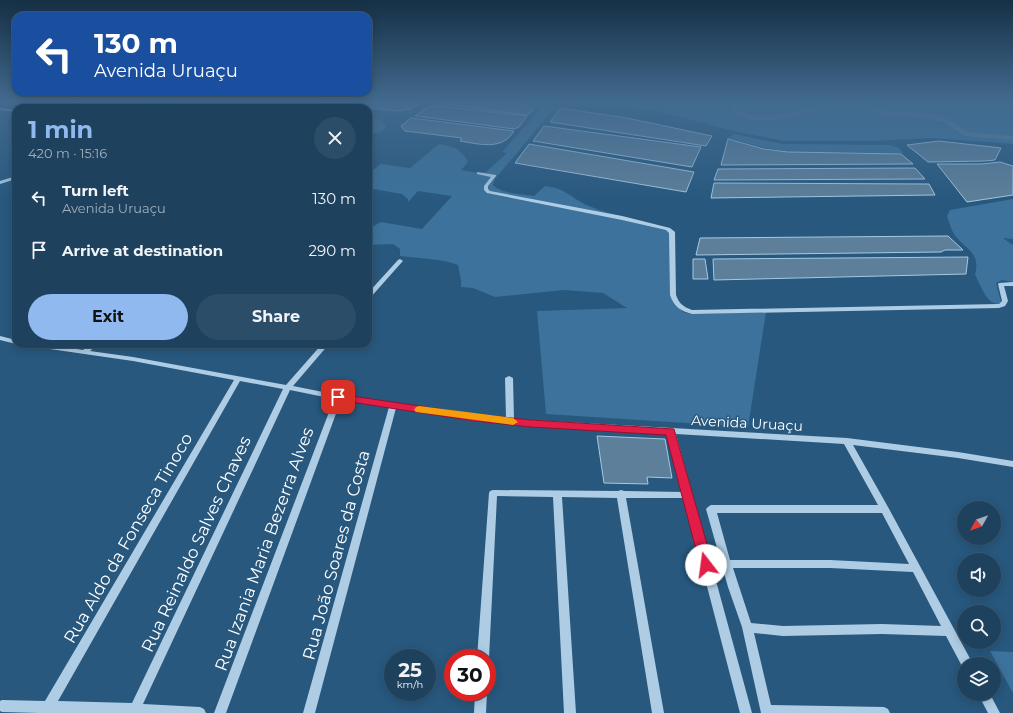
<!DOCTYPE html>
<html lang="en">
<head>
<meta charset="utf-8">
<style>
  body { margin:0; font-family:Montserrat,sans-serif; background:#2b4d67; color:#f1f3f6; height:100vh; display:flex; flex-direction:column; font-size:15px; white-space:nowrap }
  * { box-sizing:border-box; margin:0 }
  p { font-size:13px; color:#a1b0bc }
  .icon { flex:none; width:22px; height:22px; fill:none; stroke:currentColor; stroke-width:2; stroke-linecap:round; stroke-linejoin:round }
  .map { position:relative; flex:1; overflow:hidden }
  .panel { position:absolute; left:12px; top:104px; width:360px; height:244px; display:flex; flex-direction:column; background:#1e425e; border-radius:12px; box-shadow:0 2px 10px #0003,0 0 0 1px #3c5b73 }
  .panel>* { flex:none }
  .top-card { position:absolute; left:12px; top:12px; width:360px; height:84px; border-radius:12px; box-shadow:0 2px 10px #0003,0 0 0 1px #3c5b73; background:#1a4fa0; color:#fff; overflow:hidden }
  .needle { width:26px; rotate:230deg }
  .tools { position:absolute; left:957px; top:501px; display:grid; gap:8px }
  .tools a { display:grid; place-items:center; width:44px; height:44px; border-radius:50%; background:#1e425e; box-shadow:0 2px 10px #0003,0 0 0 1px #3c5b73; font-size:20px }
  .speed { position:absolute; left:384px; top:649px; display:flex; gap:8px; font-size:20px; font-weight:700; text-align:center }
  .speed>* { display:grid; place-content:center; width:52px; height:52px; border-radius:50%; background:#1e425e; box-shadow:0 2px 10px #0003,0 0 0 1px #3c5b73; line-height:1 }
  .speed small { font-size:10px; font-weight:400 }
  .speed .limit { border:6px solid #d22; background:#fff; color:#111 }
  .pin { position:absolute; display:grid; place-items:center; width:34px; height:34px; color:#fff; margin:-17px; border-radius:8px; box-shadow:0 2px 6px #0006 }
  .me { position:absolute; width:44px; margin:-22px; rotate:345deg; stroke-linejoin:round; filter:drop-shadow(0 0 3px #0008) }
  .turn { display:flex; align-items:center; gap:14px; height:84px; padding:0 16px; font-size:18px }
  .turn .icon { width:52px; height:52px; stroke-width:2.5 }
  .turn b { display:block; font-size:28px; line-height:34px }
  .round { display:grid; place-items:center; flex:none; width:42px; height:42px; border-radius:21px; background:#2b4d67 }
  .overview { display:flex; align-items:center; justify-content:space-between; height:68px; padding:0 16px }
  h1 { font-size:24px; font-weight:700; line-height:30px; color:#90b9f0 }
  .primary-button { display:flex; gap:8px; margin-top:auto; padding:8px 16px }
  .primary-button a { flex:1; height:46px; border-radius:24px; background:#90b9f0; color:#111; font-size:16px; font-weight:700; line-height:46px; text-align:center }
  .primary-button a+a { background:#2b4d67; color:#f1f3f6 }
  ul { padding:0; list-style:none }
  li { display:flex; align-items:center; gap:12px; height:52px; padding:0 16px }
  li div { flex:1 }
  li b { display:block; font-size:15px }
  li em { font-style:normal }
  .map>svg:first-child { display:block }
  .green { fill:#3c729b }
  .water { fill:#5d7f99; stroke:#a3cae5 }
  .lines { fill:none; stroke-linecap:round; stroke-linejoin:round }
  .river { fill:#5d7f99; fill-rule:evenodd }
  .minor { fill:#aecde5; fill-rule:evenodd }
  .route { fill:#e11d48; stroke:#92132f }
  .slow { fill:#f59e0b }
  .labels { text-anchor:middle; dominant-baseline:central; stroke-width:3; stroke-linejoin:round; paint-order:stroke }
  .street-label { font-size:14px; fill:#fff; stroke:#28587e }
  .near-street-label { font-size:17px; fill:#fff; stroke:#28587e }
</style>
</head>
<body>
<div class="map">
<svg width="1013" height="713" viewBox="0 0 1013 713">
  <rect width="100%" height="100%" fill="#28587e"/>
  <g class="green">
    <path d="M154,102H185L172,108H141Z"/>
    <path d="M529,102L556,106L495,179L493,185C502,194 522,194 534,196L545,186C566,188 572,199 589,206C616,218 647,218 672,232L673,295L683,312L691,314L766,312L748,427L546,414L537,311L627,308L603,293L564,290L495,297L473,288L461,287V280L458,265C443,259 417,258 400,256V249L393,244L368,245V229L381,222L422,229L452,196L418,191L408,202V199L402,194L368,188V174L381,164L410,168L439,144C454,147 461,148 468,162L461,170L479,173L486,172L507,153L502,152L540,110Z"/>
    <path d="M568,102H1013V144L933,138L871,141H785L742,133L660,112L620,106Z"/>
    <path d="M368,115C375,117 384,120 386,128L380,132L368,134Z"/>
    <path d="M735,134L782,144L891,145L899,148L903,153L792,152L766,148L727,138Z"/>
    <path d="M1013,199V239L1003,238L1013,245V282L1002,280L996,283L1001,302L999,304C986,304 981,285 975,275C981,251 965,250 954,234C951,229 949,222 947,216L950,210Z"/>
    <path d="M990,651L1013,652V693Z"/>
  </g>
  <g class="water">
    <path d="M319,102H423L410,109L399,111Z"/>
    <path d="M439,102H517L522,103L533,110L528,115L437,103Z"/>
    <path d="M431,105L527,116L519,127L514,129L415,116Z"/>
    <path d="M560,108L627,118L712,136L706,146L550,122Z"/>
    <path d="M411,118L514,131C502,151 479,144 460,141L462,138L405,131L401,126Z"/>
    <path d="M544,126L701,147L692,167L533,141Z"/>
    <path d="M728,139L764,149L788,152L901,154L913,164L721,165Z"/>
    <path d="M939,141L1001,148L995,160L985,161L928,162L907,145Z"/>
    <path d="M529,144L694,172L686,192L515,163Z"/>
    <path d="M1000,162L1013,166V195L967,202L937,164H982Z"/>
    <path d="M915,168L925,179L714,180L718,169Z"/>
    <path d="M714,183L929,184L935,195L711,198Z"/>
    <path d="M948,236L963,250H945L941,252L696,255L700,238Z"/>
    <path d="M968,257L966,274L714,280L713,259Z"/>
    <path d="M693,259H705L708,279H693Z"/>
    <path d="M597,436L665,439L672,478L647,477L648,484L604,483Z"/>
  </g>
  <g class="lines">
    <g class="river">
      <path d="M736,102H743L736,109C758,122 785,115 808,108C817,105 825,102 835,102C830,106 822,108 815,110C790,118 751,130 729,109Z"/>
      <path d="M845,102H854L884,111L921,113L946,118L967,132L1013,136V140L965,136L944,122L921,117L884,115Z"/>
    </g>
    <g class="minor">
      <path d="M69,102H78L114,108H105Z"/>
      <path d="M134,102H139L125,108H120Z"/>
      <path d="M0,108L16,110V112L0,110Z"/>
      <path d="M477,172L496,175V176L488,186V189L490,191L622,216L670,228L675,232L676,295C679,304 684,307 692,310L999,304L1002,301L998,284L999,283L1013,282V286H1004L1008,301L1005,306L999,308L692,314C681,311 674,307 670,295L669,233L666,230L622,220L487,193L484,190V186L491,177L477,174Z"/>
      <path d="M16,176V179L0,184V181Z"/>
      <path d="M400,259L403,261L402,262L370,298L368,299V293L398,260Z"/>
      <path d="M0,336L16,340V344L0,340Z"/>
      <path d="M26,344H43L83,350L91,344H98L90,351L133,357L286,385L322,344H329L293,386L338,395L474,415L506,418L505,378L509,376L513,378L514,419L847,438L958,452L1013,461V467L958,458L853,445L888,507L973,664H964V668H963L946,636L882,634L783,636L754,633L771,705L884,707L888,709L890,713H761L742,627L728,587L706,509L708,507L711,505H878L844,444L676,434L752,713H740L684,498H626L664,713H652L617,498L562,497L576,713H564L553,497L497,496L489,658L487,662V658H477L489,493L490,491L493,490L618,491L621,490L624,491L683,492L668,434L531,426L474,421L396,408L315,713H303L389,407L341,400L226,713H214L334,399L290,390L143,704L200,707L204,709L206,713H39L2,712L0,711V701L2,700L45,701L234,380L133,361L29,346ZM240,381L283,389L132,703L58,701ZM717,513H882L909,564L830,560H730ZM733,568H830L913,572L941,626L882,624L783,626L751,623Z"/>
      <path d="M475,692H487L486,713H474Z"/>
      <path d="M978,694H990L1000,713H988Z"/>
    </g>
  </g>
  <linearGradient id="sky" x2="0" y2="1"><stop stop-color="#163045"/><stop offset="0.5" stop-color="#426a8f"/><stop offset="1" stop-color="#426a8f" stop-opacity="0"/></linearGradient>
  <rect width="1013" height="202" fill="url(#sky)"/>
  <path class="route" d="M335,394H338L474,414L531,420L674,429L713,565L711,569L706,570L702,569L700,565L666,435L531,427L474,421L338,400L334,397Z"/>
  <path class="slow" d="M419,406L513,418L518,422L513,425L416,412L414,410L416,407Z"/>
  <g class="labels">
    <g class="street-label">
      <text transform="translate(747 423) rotate(3)">Avenida Uruaçu</text>
    </g>
    <g class="near-street-label">
      <text transform="translate(128 538) rotate(-60)">Rua Aldo da Fonseca Tinoco</text>
      <text transform="translate(196 544) rotate(-65)">Rua Reinaldo Salves Chaves</text>
      <text transform="translate(264 549) rotate(-70)">Rua Izania Maria Bezerra Alves</text>
      <text transform="translate(336 555) rotate(-75)">Rua João Soares da Costa</text>
    </g>
  </g>
</svg>
<div class="tools">
<a><svg class="needle" viewBox="-14 -14 28 28"><path d="M0-13l5 13h-10z" fill="#e53935"/><path d="M0 13l5-13h-10z" fill="#a1b0bc"/></svg></a>
<a><svg class="icon" aria-label="sound" viewBox="0 0 24 24"><path d="M4 9h4l5-4v14l-5-4H4zM17 9q2 3 0 6"/></svg></a>
<a><svg class="icon" aria-label="search" viewBox="0 0 24 24"><circle cx="10" cy="10" r="6"/><path d="M15 15l6 6"/></svg></a>
<a><svg class="icon" aria-label="layers" viewBox="0 0 24 24"><path d="M12 4l9 5-9 5-9-5zM3 14l9 5 9-5"/></svg></a>
</div>
<div class="speed"><div>25<small>km/h</small></div><div class="limit">30</div></div>
<div class="pin" style="left:338px;top:397px;background:#d93025"><svg class="icon" aria-label="arrive" viewBox="0 0 24 24"><path d="M6 21V4h12l-3 4 3 4H6"/></svg></div>
<svg class="me" style="left:706px;top:565px" viewBox="-20 -20 40 40"><circle r="19" fill="#fff"/><path d="M0-13L10 11 0 6-10 11z" fill="#e11d48"/></svg>
<div class="top-card">
<div class="turn"><svg class="icon" aria-label="left" viewBox="0 0 24 24"><path d="M17 20v-9H6M10 6l-5 5 5 5"/></svg><div><b>130 m</b>Avenida Uruaçu</div></div>
</div>
<section class="panel">
<div class="overview"><div><h1>1 min</h1><p>420 m · 15:16</p></div><a class="round"><svg class="icon" aria-label="close" viewBox="0 0 24 24"><path d="M6 6l12 12M18 6L6 18"/></svg></a></div>
<ul>
<li><svg class="icon" aria-label="left" viewBox="0 0 24 24"><path d="M17 20v-9H6M10 6l-5 5 5 5"/></svg><div><b>Turn left</b><p>Avenida Uruaçu</p></div><em>130 m</em></li>
<li><svg class="icon" aria-label="arrive" viewBox="0 0 24 24"><path d="M6 21V4h12l-3 4 3 4H6"/></svg><div><b>Arrive at destination</b></div><em>290 m</em></li>
</ul>
<div class="primary-button"><a>Exit</a><a>Share</a></div>
</section>
</div>
</body>
</html>
